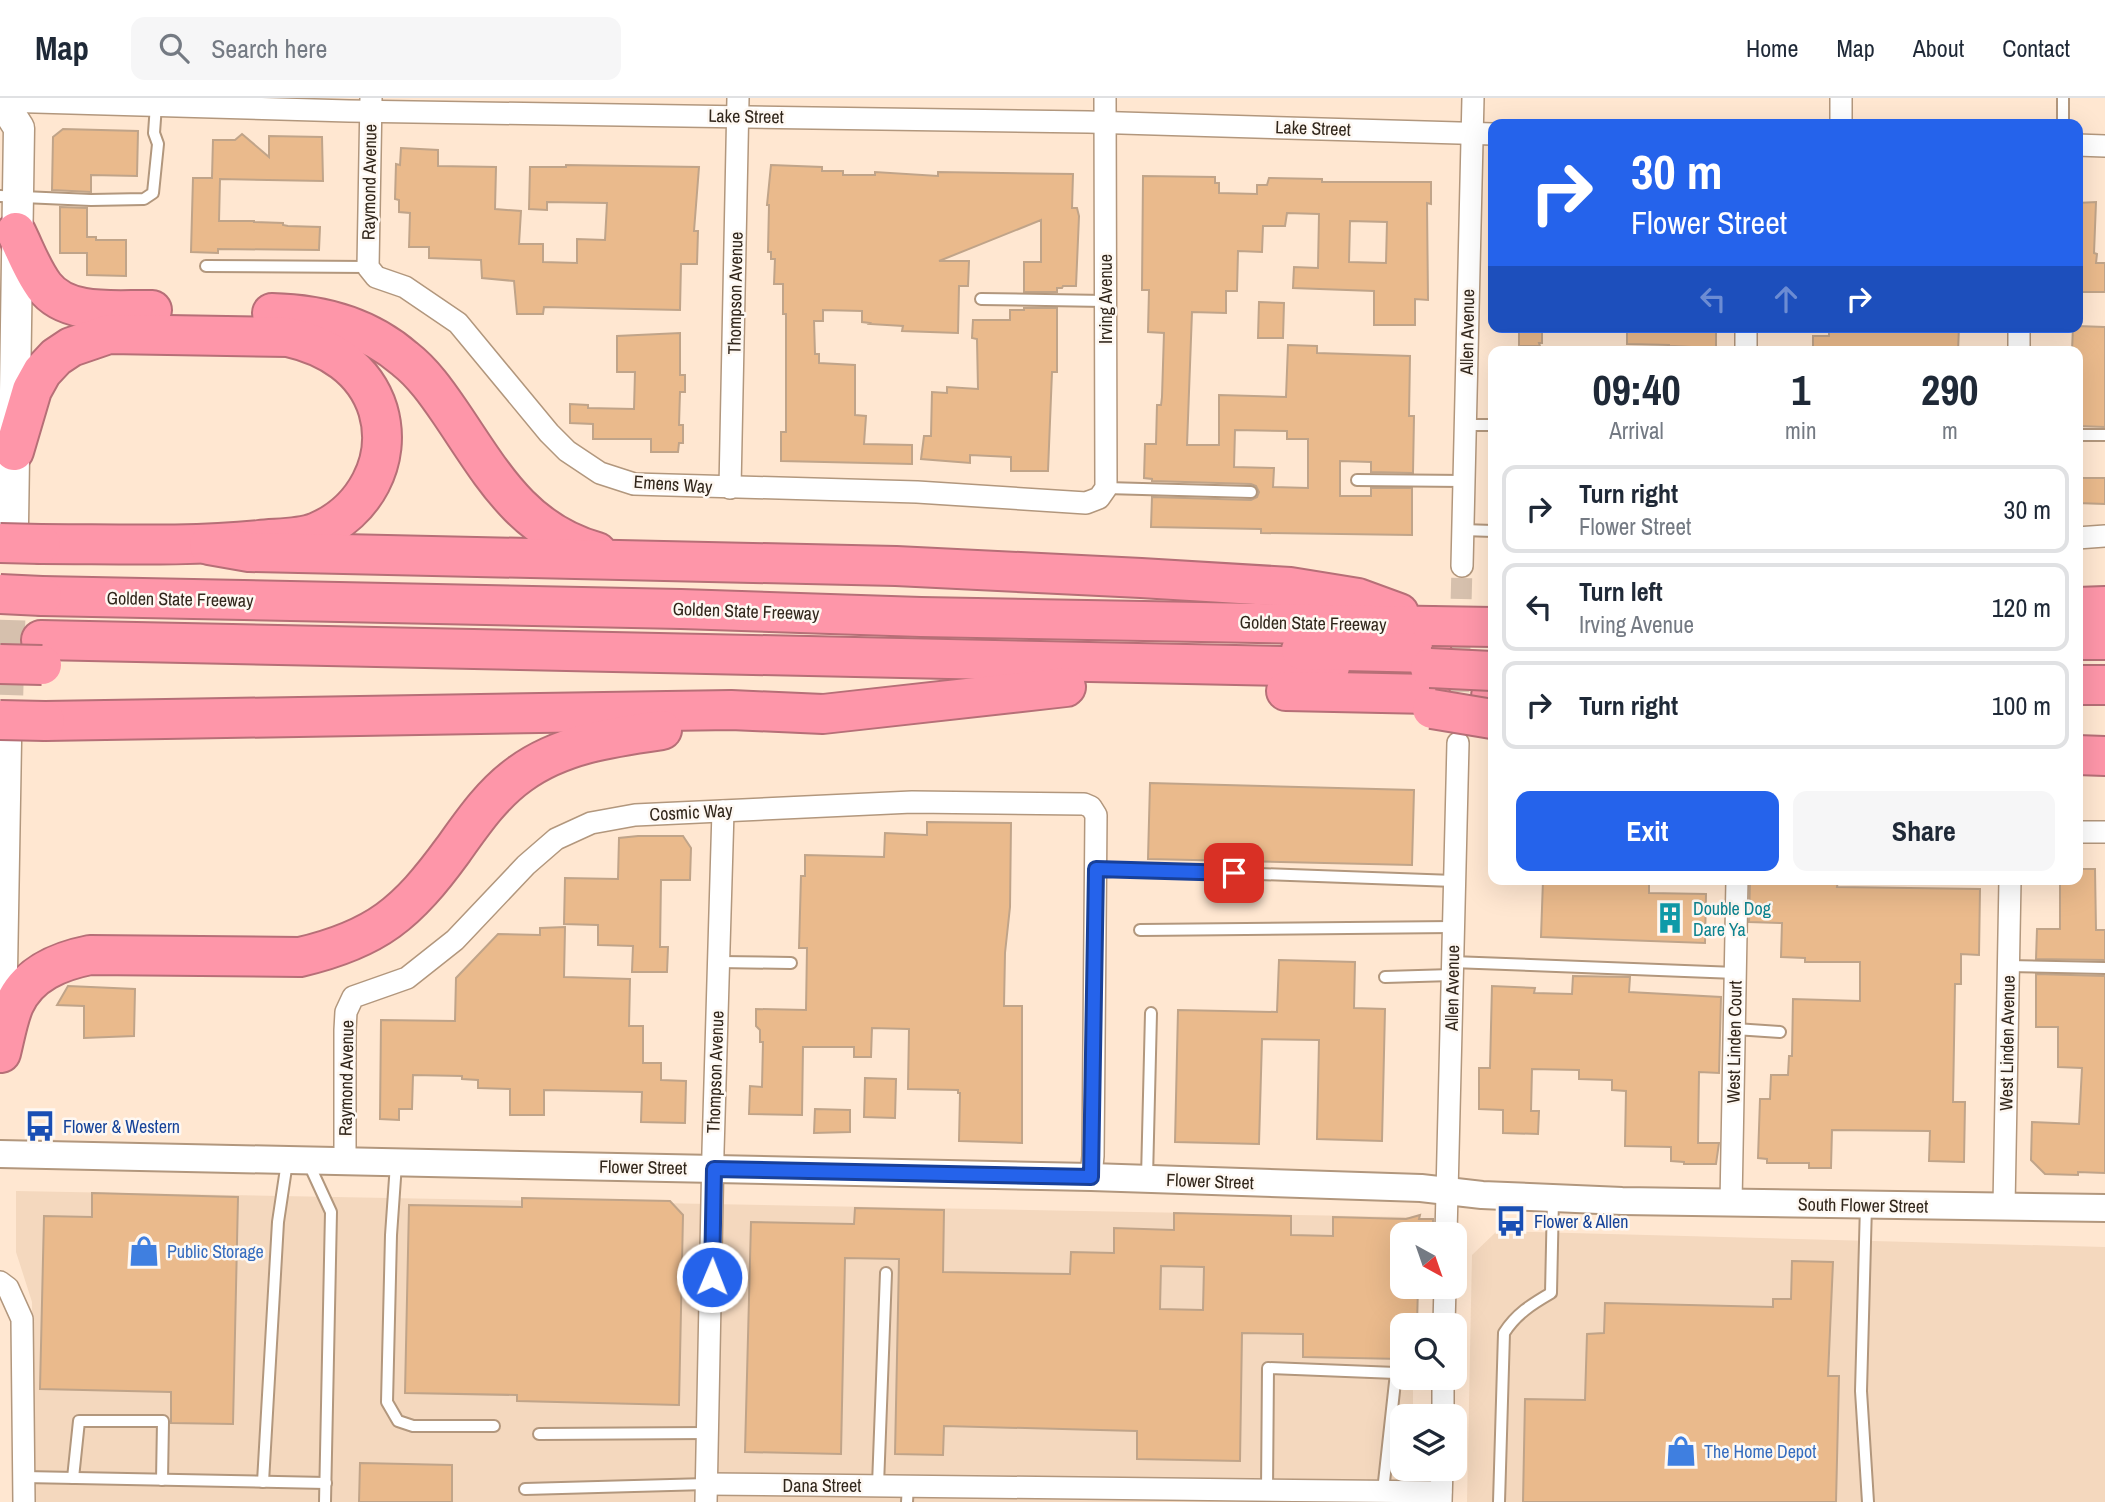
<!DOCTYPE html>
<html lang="en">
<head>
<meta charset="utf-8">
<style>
  body { margin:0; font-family:"Archivo Narrow",sans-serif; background:#f6f6f7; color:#1f2937; height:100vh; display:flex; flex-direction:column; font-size:26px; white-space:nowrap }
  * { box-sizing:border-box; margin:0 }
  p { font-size:23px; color:#747a83 }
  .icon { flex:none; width:38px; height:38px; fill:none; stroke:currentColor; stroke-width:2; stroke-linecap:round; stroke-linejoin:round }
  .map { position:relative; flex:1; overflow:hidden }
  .drawer { position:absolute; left:1488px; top:248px; width:595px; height:539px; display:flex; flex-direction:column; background:#fff; border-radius:14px; box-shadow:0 7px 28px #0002 }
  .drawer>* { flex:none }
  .top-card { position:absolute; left:1488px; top:21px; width:595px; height:214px; border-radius:14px; box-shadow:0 7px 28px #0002; background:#2563eb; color:#fff; overflow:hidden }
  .needle { width:46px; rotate:140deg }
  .tools { position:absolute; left:1390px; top:1124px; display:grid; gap:14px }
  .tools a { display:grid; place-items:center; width:77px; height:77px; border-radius:14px; background:#fff; box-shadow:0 7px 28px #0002; font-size:35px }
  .pin { position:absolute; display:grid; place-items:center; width:60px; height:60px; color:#fff; margin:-30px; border-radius:14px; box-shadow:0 4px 10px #0006 }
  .me { position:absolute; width:77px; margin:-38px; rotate:1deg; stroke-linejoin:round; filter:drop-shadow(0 0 5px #0008) }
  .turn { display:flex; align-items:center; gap:24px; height:147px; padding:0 28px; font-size:32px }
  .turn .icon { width:91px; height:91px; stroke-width:2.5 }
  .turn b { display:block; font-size:49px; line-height:60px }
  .lanes { display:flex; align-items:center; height:66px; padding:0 28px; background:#0003; justify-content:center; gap:35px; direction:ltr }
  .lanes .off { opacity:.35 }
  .eta { display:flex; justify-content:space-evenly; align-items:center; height:119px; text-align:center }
  .eta b { font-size:42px; font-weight:700; line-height:49px }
  .action { display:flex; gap:14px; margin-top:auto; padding:14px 28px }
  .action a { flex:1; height:80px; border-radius:14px; background:#2563eb; color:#fff; font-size:28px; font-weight:700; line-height:80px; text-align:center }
  .action a+a { background:#f6f6f7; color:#1f2937 }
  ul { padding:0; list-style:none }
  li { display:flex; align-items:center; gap:21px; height:88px; margin:0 14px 10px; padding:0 14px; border:4px solid #e0e1e3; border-radius:14px }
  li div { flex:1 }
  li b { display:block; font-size:26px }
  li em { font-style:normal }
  header { display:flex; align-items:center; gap:42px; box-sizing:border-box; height:98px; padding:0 35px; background:#fff; border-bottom:2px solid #e0e1e3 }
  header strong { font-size:33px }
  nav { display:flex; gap:38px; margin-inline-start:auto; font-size:24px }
  .search { width:490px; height:63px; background:#f6f6f7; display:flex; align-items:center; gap:18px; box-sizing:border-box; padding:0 24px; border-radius:14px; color:#747a83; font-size:26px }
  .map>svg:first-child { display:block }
  .built { fill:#f4d8be }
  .building { fill:#eaba8c; stroke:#c0a489; stroke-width:2; fill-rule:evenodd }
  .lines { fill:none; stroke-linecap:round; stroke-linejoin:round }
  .minor-tunnel { stroke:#d6c0ad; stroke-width:21; stroke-dasharray:21 10; stroke-linecap:butt }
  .secondary-tunnel { stroke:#d6c0ad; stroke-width:30; stroke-dasharray:30 15; stroke-linecap:butt }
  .service-casing { stroke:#b2977d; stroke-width:14 }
  .minor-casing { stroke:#b2977d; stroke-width:24 }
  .tertiary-casing { stroke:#b2977d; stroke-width:30 }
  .secondary-casing { stroke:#b2977d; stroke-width:33 }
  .motorway-casing { stroke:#b66f77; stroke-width:42 }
  .service { stroke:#fff; stroke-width:10 }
  .minor { stroke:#fff; stroke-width:21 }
  .tertiary { stroke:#fff; stroke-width:26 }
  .secondary { stroke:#fff; stroke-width:30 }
  .motorway { stroke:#fe96a9; stroke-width:38 }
  .motorway-bridge-casing { stroke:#b66f77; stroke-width:42; stroke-linecap:butt }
  .motorway-bridge { stroke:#fe96a9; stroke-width:38 }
  .route-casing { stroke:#184099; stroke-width:18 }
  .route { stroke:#2563eb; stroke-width:12 }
  .labels { text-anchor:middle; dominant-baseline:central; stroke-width:5; stroke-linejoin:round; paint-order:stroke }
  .street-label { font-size:18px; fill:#31261b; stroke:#fef8f2 }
  .culture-label { font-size:18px; fill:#0d838f; stroke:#fef8f2; text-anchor:start }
  .transit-label { font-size:18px; fill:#164399; stroke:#fef8f2; text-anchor:start }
  .shop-label { font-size:18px; fill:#366cbe; stroke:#fef8f2; text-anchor:start }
</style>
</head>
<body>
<header>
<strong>Map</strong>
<div class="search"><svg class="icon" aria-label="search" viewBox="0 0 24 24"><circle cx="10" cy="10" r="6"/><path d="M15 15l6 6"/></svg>Search here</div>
<nav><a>Home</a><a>Map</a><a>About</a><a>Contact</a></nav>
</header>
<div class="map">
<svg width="2105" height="1404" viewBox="0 0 2105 1404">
  <rect width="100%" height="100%" fill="#ffe7d1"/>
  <g class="built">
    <path d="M16,1093L1408,1119L1416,1129L1402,1136V1279H1413V1318H1402V1370H1412L1411,1404H35L32,1204L16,1154Z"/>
    <path d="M1497,1133L2105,1149V1404H1467L1472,1157Z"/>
  </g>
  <g class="building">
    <path d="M63,31L138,33L137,78L91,77V94L52,92L53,39Z"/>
    <path d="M242,36L269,59V38L322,39L323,83L220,81L219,123H254V124L283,125V127L288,128L320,129L319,152L218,151V155L191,154L193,80H212L213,42H235Z"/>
    <path d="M401,50L438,52V68L496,69L495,111L521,113L519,146H543V164L577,165V141L605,142L607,105L547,104V112L529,111L530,69H566V67L699,69L694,133H698L697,166H681L680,212L544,209L543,216H517L514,183L482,180L481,162L429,160V149H409L410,115L399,114V102L395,101L396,66L400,67Z"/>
    <path d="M771,67L822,69V73H843V77H875V74L938,78V74L1073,76L1072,110H1077L1079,118L1076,188H1063L1062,190H1057V194H1024V164H1041V122L939,163H969L968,188H959L958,235L902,233L903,228L869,226L870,225L862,224V213L823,212V223H814L815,256H819V265L855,267V317L866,318L864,346L912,347V366L781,363V334H786V216H783V186H774L775,161H771V154H768L769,107H767Z"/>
    <path d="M1143,78L1215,79V85H1219V95L1257,96V87H1267L1269,80L1322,81V84H1431V106L1427,105L1428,202L1415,201V227H1374V193L1293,190L1294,169L1318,170L1319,116L1287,115L1285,128H1263L1262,154L1238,153L1237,193H1226V215L1192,214L1187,347H1219V297L1286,299L1288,247L1317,248V255L1410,258L1409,318H1414L1413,375L1371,374V364L1340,363V398H1371V390H1412V437L1261,435V431L1151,429L1152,399L1251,402L1257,399L1259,394L1256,388L1251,386L1152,383V381L1144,380L1145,346H1156L1157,307H1161L1162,299L1164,235L1148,234L1149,192H1142ZM1350,123L1387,124L1386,165L1349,164ZM1235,332L1287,333V341H1308V390L1273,389L1274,370L1234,369Z"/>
    <path d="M2096,104L2094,155L2097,156L2096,165H2105V194H2077V105Z"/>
    <path d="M60,109L87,110V139H96V142H126V178L87,177V155H60Z"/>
    <path d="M1259,204L1284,205L1283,240H1258Z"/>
    <path d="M1024,210H1057V274H1052L1048,373H1011V359L970,357V365L921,361L924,338H931L932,294L947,295V289L978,291L977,241L972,240L973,222H1010V212H1024Z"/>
    <path d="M2077,228L2105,229V329L2077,328V254L2072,253L2073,229Z"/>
    <path d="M1519,229H1542V245H1539L1540,248H1519Z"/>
    <path d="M1627,229H1716V254H1691V249L1669,248V247L1627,246Z"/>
    <path d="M1829,229H1959L1958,254L1873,250V254H1813V238H1829Z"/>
    <path d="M680,235V277H685V294H680L679,327H683V345H679L678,354H651V341H593V326L570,325V306L588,307V310L634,311L635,274H617V238Z"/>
    <path d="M2080,380H2105V406L2077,405V381Z"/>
    <path d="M1150,685L1414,692L1412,767L1148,761Z"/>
    <path d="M927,724L1011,725L1010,809L1005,855L1004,908H1022V1045L959,1043L960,995H958V992L908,991L909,931L872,930L871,959H854V949H803L802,1017L749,1016L750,988L762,989L763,944H760V932L756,928V911L806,912L807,850H799L801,778H805V757L884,759L885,735L927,737Z"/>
    <path d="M638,738H683L691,750L690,782H661L660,849H668L667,874H632L633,848L598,847V827L564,826L565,780L618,781L619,740Z"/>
    <path d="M2077,771H2095L2096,832H2105V862L2036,861L2037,831H2060V782H2077Z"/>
    <path d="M1543,782H1649V795L1706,796L1705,845L1541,839Z"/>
    <path d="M1750,782H1838L1837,789L1980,791L1979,857L1961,856V886H1955L1953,1004H1965L1964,1064L1929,1063L1930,1033L1832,1032L1831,1070H1809V1065H1767V1061L1758,1060L1760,1001H1770L1771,977H1788L1789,958H1792L1793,901L1860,903V864H1805V860L1781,859L1782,825L1749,824Z"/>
    <path d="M565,829L564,879L630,881L629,928H643V965H661V982L686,983L685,1025L641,1024L642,994L544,992V1017H510V991L478,990V982L462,981V978L413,977L412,1011H399V1022L380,1021L381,922L455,923L456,880L498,836L540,837V830Z"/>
    <path d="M1279,862L1355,864L1354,910L1385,911L1382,1043L1317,1041L1319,942L1262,941L1259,1046L1175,1044L1178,912L1277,914Z"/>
    <path d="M2036,876L2105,878V1075L2078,1074V1077L2045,1076L2031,1062L2032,1024L2079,1026L2082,970L2058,969V929H2036Z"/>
    <path d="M1573,878L1630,879L1629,894L1721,899L1719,975L1699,974L1698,1045H1719L1716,1066H1684V1064L1671,1063V1049L1625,1048L1626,993L1612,992V982L1579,981V972L1532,971L1531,1013H1539L1538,1036L1503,1035V1012L1479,1011V970H1490L1492,888L1535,890L1534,895L1572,896Z"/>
    <path d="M68,888L135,891L134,938L84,940V908L57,907Z"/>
    <path d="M865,980L896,981L895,1020L864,1019Z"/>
    <path d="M815,1011L850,1012V1034L814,1035Z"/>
    <path d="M92,1095L238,1099L233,1326L171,1325V1294L40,1291L44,1118L92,1119Z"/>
    <path d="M522,1100L670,1103L683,1117L679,1307L517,1303V1297L405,1295L409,1107L522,1109Z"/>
    <path d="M855,1110L944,1112L943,1174L1070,1176L1071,1154L1114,1155V1130L1174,1132V1115L1291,1118V1137L1333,1138V1119L1406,1121L1420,1117L1419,1121H1433V1136H1402V1188H1418L1417,1227H1402V1261L1303,1259V1236L1242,1235L1240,1363L1137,1361V1333L944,1328L943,1357L895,1356L899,1161L845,1160L841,1356L745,1354L751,1124L854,1126ZM1161,1168L1204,1169L1203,1212L1160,1211Z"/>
    <path d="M1792,1163L1833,1164L1828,1278H1839L1836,1404H1523L1525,1301L1585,1302L1587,1236L1604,1235L1605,1205L1773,1209V1201H1791Z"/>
    <path d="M360,1365L452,1367V1404H359Z"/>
  </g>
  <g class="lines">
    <path class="minor-tunnel" d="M1458,625L1462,468"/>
    <path class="secondary-tunnel" d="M7,642L13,426"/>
    <defs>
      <g id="service">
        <path d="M2063,26V0"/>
        <path d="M0,98L91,102L144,101L153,95L158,46L154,35L156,7"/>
        <path d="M206,168L368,169"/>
        <path d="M981,201L1105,203"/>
        <path d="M1465,327H1493"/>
        <path d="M2077,337H2105"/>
        <path d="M1357,382L1464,383"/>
        <path d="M1106,390L1251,394"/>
        <path d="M1463,432L1493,433"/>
        <path d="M1096,770L1454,783"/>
        <path d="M1140,832L1453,829"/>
        <path d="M719,864L791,865"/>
        <path d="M1452,864L1736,875"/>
        <path d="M2008,868L2105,870"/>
        <path d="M1385,879L1452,877"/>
        <path d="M1735,931L1780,934"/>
        <path d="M308,1064L331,1114L325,1404"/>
        <path d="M396,1066L391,1137L387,1304L398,1323L413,1328H494"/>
        <path d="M1147,1080L1151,915"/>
        <path d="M1866,1107L1861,1293L1868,1404"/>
        <path d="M539,1336L708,1335"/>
        <path d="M24,1379L326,1385"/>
        <path d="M73,1380L79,1323H163L162,1382"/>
        <path d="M263,1384L278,1124L287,1064"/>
        <path d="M878,1387L886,1175"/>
        <path d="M525,1391L707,1386"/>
        <path d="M1267,1392L1268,1270L1396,1275L1383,1393"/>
        <path d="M907,1404L908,1388"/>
        <path d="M1499,1404L1504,1235C1516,1216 1532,1206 1551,1195L1553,1101"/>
      </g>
      <g id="minor">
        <path d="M371,0L368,169L376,179L405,189L458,225L549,335L567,353L600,375L634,386L917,394L1086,405L1099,400L1106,390L1105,0"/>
        <path d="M0,3L349,13L1088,24L1493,36"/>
        <path d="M1841,26V0"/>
        <path d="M2077,47L2105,48"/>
        <path d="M1746,254V229"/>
        <path d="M2019,254V229"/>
        <path d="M730,390L738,0"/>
        <path d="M2077,440L2105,438"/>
        <path d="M1462,468L1473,0"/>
        <path d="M2077,734H2105"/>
        <path d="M345,1062V932L346,914L353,899L407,880L455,842L526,767L556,741L591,725L635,717L912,704L1084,706L1091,709L1096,717L1093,1058L1091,1079"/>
        <path d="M1731,1105L1737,782"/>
        <path d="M2004,1108L2010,782"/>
        <path d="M1446,1136L1458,645"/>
        <path d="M0,1184L8,1190L22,1221L24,1404"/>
        <path d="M1444,1227L1445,1188"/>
        <path d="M1443,1318V1279"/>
        <path d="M707,1386L1441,1394"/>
        <path d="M706,1404L713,1053L723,713"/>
        <path d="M1441,1404L1442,1370"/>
      </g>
      <path id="tertiary" d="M0,1056L1091,1079L1421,1090L1482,1097L1622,1103L2105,1110"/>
      <g id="secondary">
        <path d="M2,3L19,30L13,425"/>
        <path d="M1,930L6,644"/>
      </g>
      <g id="motorway">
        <path d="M16,134C25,152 32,172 44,188C67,219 118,211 152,212"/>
        <path d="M272,215C321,216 367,228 405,261C423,275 437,295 450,314C491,374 521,433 597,454"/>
        <path d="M14,353L32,292L42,274L56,259L71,249L109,236L288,239C328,248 365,270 378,312C393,363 364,414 317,434C300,441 277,440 259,442C186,449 114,446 41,446"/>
        <path d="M209,447L249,454L896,468L1141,480L1290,489L1358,500L1399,515"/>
        <path d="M42,498L681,511L921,519L1432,528"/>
        <path d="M2077,509L2105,508"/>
        <path d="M41,542L1330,569"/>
        <path d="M2077,542H2105"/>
        <path d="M1301,552L1432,555"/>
        <path d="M2077,587H2105"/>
        <path d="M1286,593L1430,596"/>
        <path d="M1491,598H1493"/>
        <path d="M45,623L731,612L823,616L1066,589"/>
        <path d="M2077,657L2105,658"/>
        <path d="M1,955C5,939 8,921 14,907C28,875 60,863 90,857L300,859C377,841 407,815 453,752C473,724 492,696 520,676C561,646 613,639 662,632"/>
      </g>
    </defs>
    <use href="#service" class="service-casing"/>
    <use href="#minor" class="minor-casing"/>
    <use href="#tertiary" class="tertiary-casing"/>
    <use href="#secondary" class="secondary-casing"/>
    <use href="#motorway" class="motorway-casing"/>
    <use href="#service" class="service"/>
    <use href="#minor" class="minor"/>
    <use href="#tertiary" class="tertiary"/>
    <use href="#secondary" class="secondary"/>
    <use href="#motorway" class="motorway"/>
    <defs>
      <g id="motorway-bridge">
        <path d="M0,445L41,446"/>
        <path d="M0,496L42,498"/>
        <path d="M1432,528L1493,529"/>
        <path d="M0,566L42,567"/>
        <path d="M1430,570L1492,573"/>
        <path d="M1432,611L1492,621"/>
        <path d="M0,622L45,623"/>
      </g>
    </defs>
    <use href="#motorway-bridge" class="motorway-bridge-casing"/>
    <use href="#motorway-bridge" class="motorway-bridge"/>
  </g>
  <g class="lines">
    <defs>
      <path id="route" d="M712,1179L714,1071L1091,1079L1096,771L1234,775"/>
    </defs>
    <use href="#route" class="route-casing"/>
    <use href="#route" class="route"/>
  </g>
  <defs>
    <symbol id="building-bare" viewBox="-9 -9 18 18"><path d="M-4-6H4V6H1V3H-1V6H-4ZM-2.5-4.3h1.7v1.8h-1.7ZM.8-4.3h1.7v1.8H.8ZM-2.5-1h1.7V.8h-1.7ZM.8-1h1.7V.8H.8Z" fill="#0f9aa8" stroke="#fef8f2" stroke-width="2.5" paint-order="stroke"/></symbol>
    <symbol id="bus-bare" viewBox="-9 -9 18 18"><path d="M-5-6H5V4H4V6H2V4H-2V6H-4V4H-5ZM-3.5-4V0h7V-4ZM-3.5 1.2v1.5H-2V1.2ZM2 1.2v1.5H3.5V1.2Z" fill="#1a4fb4" stroke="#fef8f2" stroke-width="2.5" paint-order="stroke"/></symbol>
    <symbol id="shop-bare" viewBox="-9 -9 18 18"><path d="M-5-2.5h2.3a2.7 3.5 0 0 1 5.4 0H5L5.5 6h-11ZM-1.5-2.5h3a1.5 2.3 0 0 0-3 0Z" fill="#3f7fe0" stroke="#fef8f2" stroke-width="2.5" paint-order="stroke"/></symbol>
  </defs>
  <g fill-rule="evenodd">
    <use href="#building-bare" x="1648" y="798" width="44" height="44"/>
    <use href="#bus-bare" x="18" y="1006" width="44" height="44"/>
    <use href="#bus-bare" x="1489" y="1101" width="44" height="44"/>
    <use href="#shop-bare" x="122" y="1131" width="44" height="44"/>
    <use href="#shop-bare" x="1659" y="1331" width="44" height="44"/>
  </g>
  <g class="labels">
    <g class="street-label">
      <text transform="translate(746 18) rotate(1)">Lake Street</text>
      <text transform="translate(1313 30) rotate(2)">Lake Street</text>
      <text transform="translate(369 84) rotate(-89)">Raymond Avenue</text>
      <text transform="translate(735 195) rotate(-89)">Thompson Avenue</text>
      <text transform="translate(1105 201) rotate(-90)">Irving Avenue</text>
      <text transform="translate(1467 234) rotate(-89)">Allen Avenue</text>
      <text transform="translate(673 386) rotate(4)">Emens Way</text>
      <text transform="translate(180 501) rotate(1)">Golden State Freeway</text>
      <text transform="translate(746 513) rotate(2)">Golden State Freeway</text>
      <text transform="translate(1313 525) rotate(1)">Golden State Freeway</text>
      <text transform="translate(691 714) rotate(-3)">Cosmic Way</text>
      <text transform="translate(1452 890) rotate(-89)">Allen Avenue</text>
      <text transform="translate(1734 944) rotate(-89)">West Linden Court</text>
      <text transform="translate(2007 945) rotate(-89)">West Linden Avenue</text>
      <text transform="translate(715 974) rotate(-88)">Thompson Avenue</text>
      <text transform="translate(346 980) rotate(-89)">Raymond Avenue</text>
      <text transform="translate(643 1069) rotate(1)">Flower Street</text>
      <text transform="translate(1210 1083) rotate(2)">Flower Street</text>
      <text transform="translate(1863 1107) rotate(1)">South Flower Street</text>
      <text x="822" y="1387">Dana Street</text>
    </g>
    <g class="culture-label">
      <text x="1693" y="810">Double Dog<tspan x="1693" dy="21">Dare Ya</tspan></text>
    </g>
    <g class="transit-label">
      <text x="63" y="1028">Flower &amp; Western</text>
      <text x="1534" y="1123">Flower &amp; Allen</text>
    </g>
    <g class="shop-label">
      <text x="167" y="1153">Public Storage</text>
      <text x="1704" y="1353">The Home Depot</text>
    </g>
  </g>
</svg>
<div class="tools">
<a><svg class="needle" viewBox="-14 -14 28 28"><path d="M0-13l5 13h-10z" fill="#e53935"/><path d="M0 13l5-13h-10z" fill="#747a83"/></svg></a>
<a><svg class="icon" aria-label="search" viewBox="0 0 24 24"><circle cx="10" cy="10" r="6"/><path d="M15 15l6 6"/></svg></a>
<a><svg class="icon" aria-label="layers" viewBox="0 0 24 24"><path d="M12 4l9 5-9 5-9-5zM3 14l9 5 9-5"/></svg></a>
</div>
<div class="pin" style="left:1234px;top:775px;background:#d93025"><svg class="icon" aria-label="arrive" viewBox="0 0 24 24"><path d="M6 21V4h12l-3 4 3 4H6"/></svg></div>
<svg class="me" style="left:712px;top:1179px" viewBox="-20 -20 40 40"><circle r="17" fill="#2563eb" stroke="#fff" stroke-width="3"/><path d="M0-11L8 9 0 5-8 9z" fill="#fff"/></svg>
<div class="top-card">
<div class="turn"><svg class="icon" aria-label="right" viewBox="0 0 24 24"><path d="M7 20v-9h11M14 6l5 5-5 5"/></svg><div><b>30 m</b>Flower Street</div></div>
<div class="lanes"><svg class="icon off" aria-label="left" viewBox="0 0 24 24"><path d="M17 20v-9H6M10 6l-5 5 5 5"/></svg><svg class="icon off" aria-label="ahead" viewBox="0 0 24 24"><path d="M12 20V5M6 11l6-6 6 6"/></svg><svg class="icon" aria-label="right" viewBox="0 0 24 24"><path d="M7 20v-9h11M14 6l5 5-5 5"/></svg></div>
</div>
<section class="drawer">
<div class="eta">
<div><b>09:40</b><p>Arrival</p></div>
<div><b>1</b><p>min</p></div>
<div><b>290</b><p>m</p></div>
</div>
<ul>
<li><svg class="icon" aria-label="right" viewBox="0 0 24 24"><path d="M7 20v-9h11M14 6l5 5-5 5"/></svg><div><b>Turn right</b><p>Flower Street</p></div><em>30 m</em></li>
<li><svg class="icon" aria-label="left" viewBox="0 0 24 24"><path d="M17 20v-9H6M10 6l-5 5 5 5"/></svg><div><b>Turn left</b><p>Irving Avenue</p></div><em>120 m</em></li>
<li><svg class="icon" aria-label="right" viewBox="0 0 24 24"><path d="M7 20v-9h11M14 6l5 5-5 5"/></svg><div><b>Turn right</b></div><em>100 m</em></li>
</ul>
<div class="action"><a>Exit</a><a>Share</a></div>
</section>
</div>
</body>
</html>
